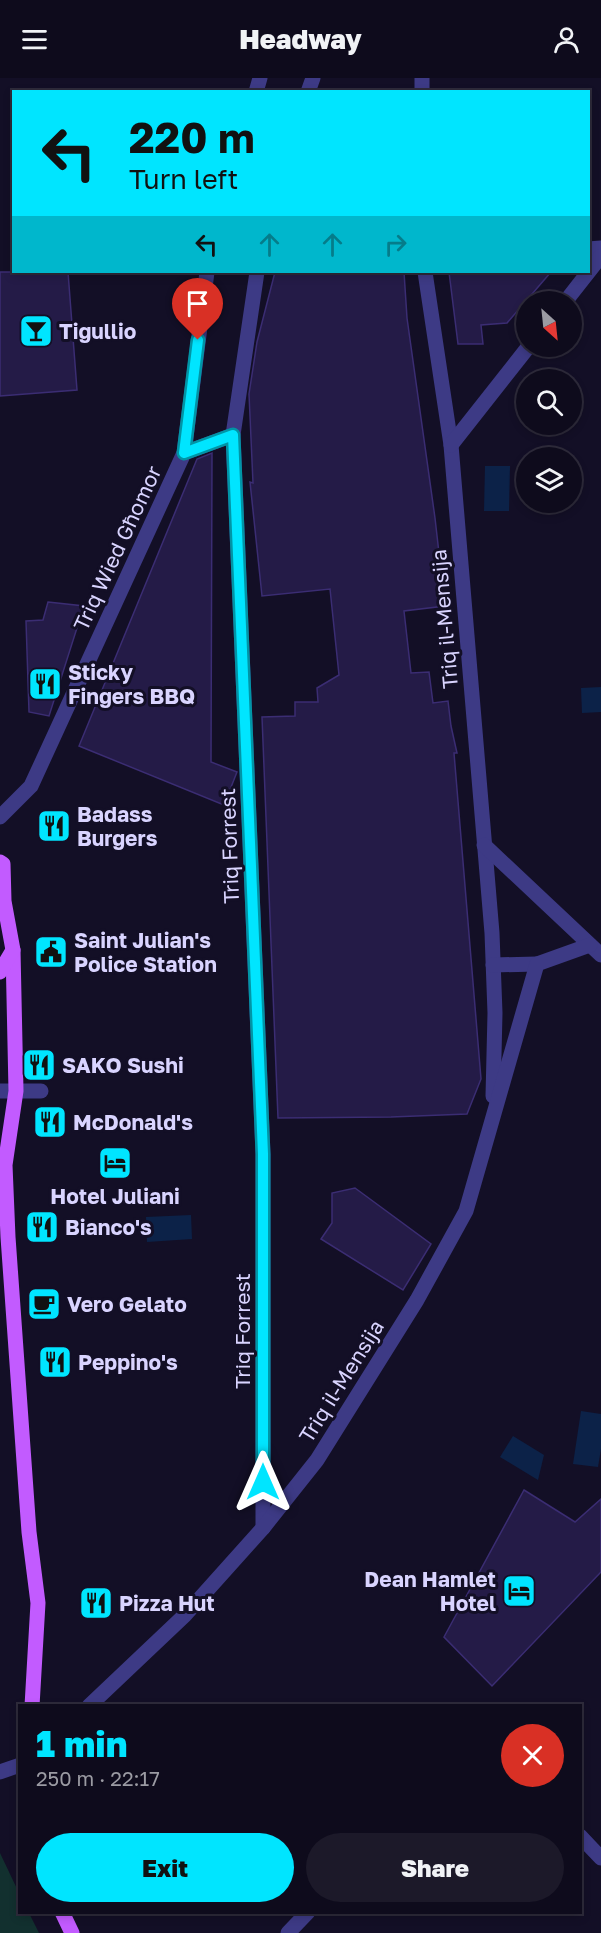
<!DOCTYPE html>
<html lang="en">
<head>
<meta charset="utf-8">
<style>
  body { margin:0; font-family:"Golos Text",sans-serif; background:#1c1929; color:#f1f3f6; height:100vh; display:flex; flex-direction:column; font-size:22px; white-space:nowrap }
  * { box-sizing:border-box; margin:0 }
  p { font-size:20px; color:#9b9ba3 }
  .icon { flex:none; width:33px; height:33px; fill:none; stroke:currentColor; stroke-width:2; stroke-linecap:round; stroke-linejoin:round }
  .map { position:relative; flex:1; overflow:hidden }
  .drawer { position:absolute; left:18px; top:1626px; width:564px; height:210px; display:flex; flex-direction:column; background:#0e0b1c; border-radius:0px; box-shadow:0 3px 9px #0003,0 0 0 2px #2e2b3b }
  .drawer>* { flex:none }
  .hud { position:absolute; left:12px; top:12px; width:578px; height:183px; border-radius:0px; box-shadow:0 3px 9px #0003,0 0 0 2px #2e2b3b; background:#00e5ff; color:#111; overflow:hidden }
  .needle { width:39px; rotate:153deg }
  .fabs { position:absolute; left:516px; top:213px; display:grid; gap:12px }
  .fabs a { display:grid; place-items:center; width:66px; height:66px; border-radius:50%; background:#0e0b1c; box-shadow:0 3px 9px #0003,0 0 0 2px #2e2b3b; font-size:30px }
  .pin { position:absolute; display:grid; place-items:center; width:51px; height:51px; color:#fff; margin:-62px -26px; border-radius:50% 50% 50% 0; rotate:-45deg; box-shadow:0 0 6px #0007 }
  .pin .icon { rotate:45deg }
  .me { position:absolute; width:66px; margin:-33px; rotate:0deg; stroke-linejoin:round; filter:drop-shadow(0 0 4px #0008) }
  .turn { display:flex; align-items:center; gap:21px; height:126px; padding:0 18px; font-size:27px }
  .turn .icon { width:78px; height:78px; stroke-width:2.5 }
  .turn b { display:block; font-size:42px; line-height:51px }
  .lanes { display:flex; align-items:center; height:57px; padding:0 18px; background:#0003; justify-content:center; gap:30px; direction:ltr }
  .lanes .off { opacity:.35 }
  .round { display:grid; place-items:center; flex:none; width:63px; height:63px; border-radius:32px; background:#1c1929 }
  .overview { display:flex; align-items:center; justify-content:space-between; height:102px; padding:0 18px }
  h1 { font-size:36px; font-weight:800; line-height:45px; color:#00e5ff }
  .cta { display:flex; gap:12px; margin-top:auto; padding:12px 18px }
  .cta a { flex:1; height:69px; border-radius:36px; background:#00e5ff; color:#111; font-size:24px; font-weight:800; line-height:69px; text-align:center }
  .cta a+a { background:#1c1929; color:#f1f3f6 }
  header { display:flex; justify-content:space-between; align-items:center; height:78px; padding:0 18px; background:#0e0b1c; font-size:27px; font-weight:800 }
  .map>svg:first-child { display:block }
  .green { fill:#12302f }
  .water { fill:#0c2248 }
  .building { fill:#241b47; stroke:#3b2d73; stroke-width:1.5 }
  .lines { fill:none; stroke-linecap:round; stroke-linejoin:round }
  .minor { stroke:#3d3a85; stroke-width:15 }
  .major { stroke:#c25bff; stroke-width:15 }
  .route-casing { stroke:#0095a6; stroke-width:15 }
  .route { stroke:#00e5ff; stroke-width:10 }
  .labels { text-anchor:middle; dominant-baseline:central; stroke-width:6; stroke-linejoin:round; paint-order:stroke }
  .poi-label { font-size:21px; font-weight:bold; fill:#d9d4ff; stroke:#130f26; text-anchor:start }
  .street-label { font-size:21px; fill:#d9d4ff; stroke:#130f26 }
</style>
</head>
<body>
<header><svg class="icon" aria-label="menu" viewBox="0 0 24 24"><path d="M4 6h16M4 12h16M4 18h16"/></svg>Headway<svg class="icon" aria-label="person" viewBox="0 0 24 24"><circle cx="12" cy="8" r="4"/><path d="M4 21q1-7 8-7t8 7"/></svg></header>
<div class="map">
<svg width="601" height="1855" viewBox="0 0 601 1855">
  <rect width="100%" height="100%" fill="#130f26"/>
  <path class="green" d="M0,1775L19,1815L20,1834L29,1835L39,1855H0Z"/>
  <g class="water">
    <path d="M485,388H510L509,433H484Z"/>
    <path d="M601,609V634L582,635L581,610Z"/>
    <path d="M191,1137L192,1161L147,1164L146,1139Z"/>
    <path d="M581,1333L601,1336V1371L598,1389L573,1386Z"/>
    <path d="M513,1358L544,1377L538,1402L500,1379Z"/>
  </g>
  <g class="building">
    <path d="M0,194H68L77,312L0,318Z"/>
    <path d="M275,194H404L407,240L435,440L445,528L404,533L411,595L429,594L433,625L448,623L451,648L457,675H454L481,1001L467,1036L391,1039L278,1040L262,639L295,638V624H318L317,610L339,597L330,511L262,518L250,404L253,405L249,316L257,264Z"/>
    <path d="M449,194H551L507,245L481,247L483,266H458Z"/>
    <path d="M212,375L211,684L237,694L224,727L79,668L197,381Z"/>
    <path d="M48,524L84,528L49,638L29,634L26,543L43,542Z"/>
    <path d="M355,1110L431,1166L403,1212L321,1161L332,1145V1115Z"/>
    <path d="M524,1412L575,1444L601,1421V1494L492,1608L444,1559Z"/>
  </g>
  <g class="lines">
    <g class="minor">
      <path d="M256,14L260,0"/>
      <path d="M308,14L313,0"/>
      <path d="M422,14V0"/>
      <path d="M588,171L601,170"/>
      <path d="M257,194L233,357L263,1076V1450"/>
      <path d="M425,194L451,367L492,855L495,935L493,1018"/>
      <path d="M565,224L601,178"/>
      <path d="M451,367L529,268"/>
      <path d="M184,375L233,357"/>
      <path d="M0,739L31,708L184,375L207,194"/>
      <path d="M484,767L601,877"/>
      <path d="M493,887L537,886"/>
      <path d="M0,1013H41"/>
      <path d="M89,1628L185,1537L263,1450L317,1382L417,1222L466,1133L537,886L590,867"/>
      <path d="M0,1694L20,1687"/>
      <path d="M580,1758L601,1780"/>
      <path d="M288,1855L308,1834"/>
    </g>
    <g class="major">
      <path d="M0,784L3,786L4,823L13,872L16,1013L5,1087L8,1159L29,1454L38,1525L32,1628"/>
      <path d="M0,894L13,872"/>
      <path d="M62,1834L72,1855"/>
    </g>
  </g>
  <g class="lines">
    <defs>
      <path id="route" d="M198,262L184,375L233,357L263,1076V1404"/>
    </defs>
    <use href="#route" class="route-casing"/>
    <use href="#route" class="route"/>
  </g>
  <defs>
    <symbol id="bar-square" viewBox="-11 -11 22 22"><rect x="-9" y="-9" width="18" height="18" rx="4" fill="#00e5ff" stroke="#130f26"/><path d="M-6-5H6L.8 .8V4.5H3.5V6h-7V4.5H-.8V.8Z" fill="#111"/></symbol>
    <symbol id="restaurant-square" viewBox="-11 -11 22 22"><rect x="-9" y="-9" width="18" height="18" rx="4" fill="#00e5ff" stroke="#130f26"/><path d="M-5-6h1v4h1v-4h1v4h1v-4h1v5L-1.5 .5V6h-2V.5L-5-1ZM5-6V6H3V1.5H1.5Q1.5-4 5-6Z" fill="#111"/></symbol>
    <symbol id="civic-square" viewBox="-11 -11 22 22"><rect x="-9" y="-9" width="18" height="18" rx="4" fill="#00e5ff" stroke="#130f26"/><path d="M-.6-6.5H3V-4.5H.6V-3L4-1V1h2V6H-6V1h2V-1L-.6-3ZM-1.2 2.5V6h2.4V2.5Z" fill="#111"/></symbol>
    <symbol id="hotel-square" viewBox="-11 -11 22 22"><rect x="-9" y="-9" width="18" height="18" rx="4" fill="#00e5ff" stroke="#130f26"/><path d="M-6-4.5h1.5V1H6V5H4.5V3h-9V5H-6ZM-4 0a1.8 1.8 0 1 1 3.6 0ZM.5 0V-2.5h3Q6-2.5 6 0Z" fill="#111"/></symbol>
    <symbol id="cafe-square" viewBox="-11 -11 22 22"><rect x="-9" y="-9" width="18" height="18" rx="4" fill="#00e5ff" stroke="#130f26"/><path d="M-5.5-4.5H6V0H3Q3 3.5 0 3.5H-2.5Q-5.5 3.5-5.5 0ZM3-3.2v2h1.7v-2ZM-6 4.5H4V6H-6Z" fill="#111"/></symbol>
  </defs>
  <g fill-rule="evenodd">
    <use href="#bar-square" x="17" y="234" width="38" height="38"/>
    <use href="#restaurant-square" x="26" y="587" width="38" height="38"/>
    <use href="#restaurant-square" x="35" y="729" width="38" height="38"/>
    <use href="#civic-square" x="32" y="855" width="38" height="38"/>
    <use href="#restaurant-square" x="20" y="968" width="38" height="38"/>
    <use href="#restaurant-square" x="31" y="1025" width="38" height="38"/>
    <use href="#hotel-square" x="96" y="1066" width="38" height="38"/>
    <use href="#restaurant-square" x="23" y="1130" width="38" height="38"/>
    <use href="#cafe-square" x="25" y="1207" width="38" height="38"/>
    <use href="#restaurant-square" x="36" y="1265" width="38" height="38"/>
    <use href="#hotel-square" x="500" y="1494" width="38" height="38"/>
    <use href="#restaurant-square" x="77" y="1506" width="38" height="38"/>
  </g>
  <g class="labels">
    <g class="poi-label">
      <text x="59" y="253">Tigullio</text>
      <text x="68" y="594">Sticky<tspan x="68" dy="24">Fingers BBQ</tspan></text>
      <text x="77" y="736">Badass<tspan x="77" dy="24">Burgers</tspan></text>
      <text x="74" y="862">Saint Julian's<tspan x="74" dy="24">Police Station</tspan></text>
      <text x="62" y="987">SAKO Sushi</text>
      <text x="73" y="1044">McDonald's</text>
      <text x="115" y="1118" text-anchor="middle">Hotel Juliani</text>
      <text x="65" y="1149">Bianco's</text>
      <text x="67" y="1226">Vero Gelato</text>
      <text x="78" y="1284">Peppino's</text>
      <text x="496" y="1501" text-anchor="end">Dean Hamlet<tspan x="496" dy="24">Hotel</tspan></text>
      <text x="119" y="1525">Pizza Hut</text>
    </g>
    <g class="street-label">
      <text transform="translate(117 470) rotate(-65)">Triq Wied Għomor</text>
      <text transform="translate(444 541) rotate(-95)">Triq il-Mensija</text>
      <text transform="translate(229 768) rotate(-92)">Triq Forrest</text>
      <text transform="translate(242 1253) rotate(-90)">Triq Forrest</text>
      <text transform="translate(341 1303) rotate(-58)">Triq il-Mensija</text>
    </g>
  </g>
</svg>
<div class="fabs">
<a><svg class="needle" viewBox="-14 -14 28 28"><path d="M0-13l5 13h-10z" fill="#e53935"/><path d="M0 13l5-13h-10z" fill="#9b9ba3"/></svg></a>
<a><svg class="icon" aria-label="search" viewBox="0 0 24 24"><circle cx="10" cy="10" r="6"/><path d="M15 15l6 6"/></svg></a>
<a><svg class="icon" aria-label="layers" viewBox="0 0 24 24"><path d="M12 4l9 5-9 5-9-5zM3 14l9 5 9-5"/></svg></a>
</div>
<div class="pin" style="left:198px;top:262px;background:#d93025"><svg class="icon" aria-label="arrive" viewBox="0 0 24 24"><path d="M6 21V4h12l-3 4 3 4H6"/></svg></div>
<svg class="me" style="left:263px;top:1404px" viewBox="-20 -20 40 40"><path d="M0-17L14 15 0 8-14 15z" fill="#00e5ff" stroke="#fff" stroke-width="4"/></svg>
<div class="hud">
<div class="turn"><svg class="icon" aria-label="left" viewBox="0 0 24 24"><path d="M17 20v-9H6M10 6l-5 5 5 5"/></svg><div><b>220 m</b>Turn left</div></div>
<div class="lanes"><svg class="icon" aria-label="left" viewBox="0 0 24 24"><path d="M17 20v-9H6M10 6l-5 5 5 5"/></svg><svg class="icon off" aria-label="ahead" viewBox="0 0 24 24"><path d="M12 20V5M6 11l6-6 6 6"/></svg><svg class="icon off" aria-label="ahead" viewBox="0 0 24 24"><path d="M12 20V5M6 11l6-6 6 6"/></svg><svg class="icon off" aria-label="right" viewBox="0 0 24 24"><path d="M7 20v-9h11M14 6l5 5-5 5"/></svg></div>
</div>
<section class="drawer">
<div class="overview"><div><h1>1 min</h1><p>250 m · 22:17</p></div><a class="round" style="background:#d93025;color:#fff"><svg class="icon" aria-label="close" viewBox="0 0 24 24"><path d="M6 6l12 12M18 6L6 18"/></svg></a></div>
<div class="cta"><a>Exit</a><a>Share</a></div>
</section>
</div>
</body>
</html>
